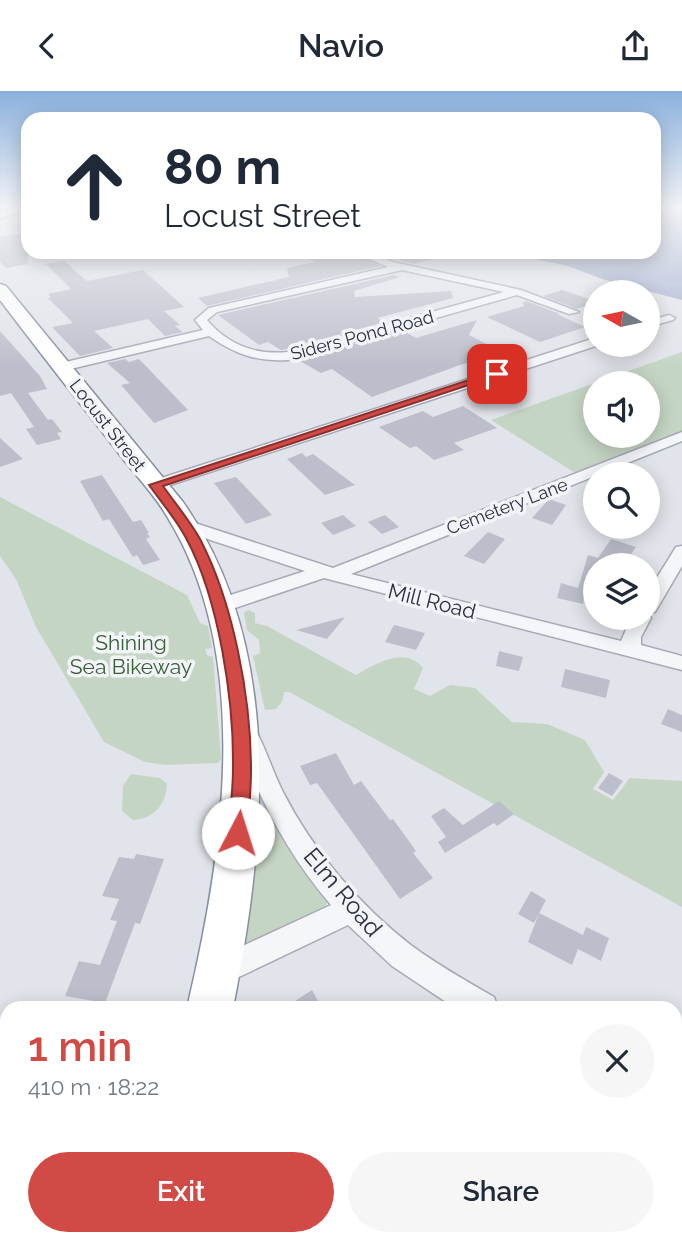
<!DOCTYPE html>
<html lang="en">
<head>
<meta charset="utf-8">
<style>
  body { margin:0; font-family:Raleway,sans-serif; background:#f6f6f7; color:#1f2937; height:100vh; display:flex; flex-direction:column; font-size:26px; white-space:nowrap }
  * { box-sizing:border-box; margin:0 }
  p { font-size:23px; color:#747a83 }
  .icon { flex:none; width:38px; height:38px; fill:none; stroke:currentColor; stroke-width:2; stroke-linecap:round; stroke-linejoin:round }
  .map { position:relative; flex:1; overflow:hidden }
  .drawer { position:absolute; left:0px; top:910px; width:682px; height:245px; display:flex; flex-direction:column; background:#fff; border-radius:21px 21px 0 0; box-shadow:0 4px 18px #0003 }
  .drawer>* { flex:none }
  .guide { position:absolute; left:21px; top:21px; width:640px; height:147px; border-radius:21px; box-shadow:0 4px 18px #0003; background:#fff; color:#1f2937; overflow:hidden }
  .needle { width:46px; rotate:279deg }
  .controls { position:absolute; left:583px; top:189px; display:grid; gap:14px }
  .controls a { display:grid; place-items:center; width:77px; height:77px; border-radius:50%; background:#fff; box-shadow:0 4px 18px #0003; font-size:35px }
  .pin { position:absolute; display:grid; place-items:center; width:60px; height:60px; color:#fff; margin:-30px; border-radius:14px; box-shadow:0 4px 10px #0006 }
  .me { position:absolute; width:77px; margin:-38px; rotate:5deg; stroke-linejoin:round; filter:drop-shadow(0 0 5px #0008) }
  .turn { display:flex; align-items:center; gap:24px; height:147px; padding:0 28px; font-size:32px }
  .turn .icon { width:91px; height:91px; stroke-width:2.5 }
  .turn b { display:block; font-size:49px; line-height:60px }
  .round { display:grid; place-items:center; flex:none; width:74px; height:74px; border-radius:37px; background:#f6f6f7 }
  .head { display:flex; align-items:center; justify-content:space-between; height:119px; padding:0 28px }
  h1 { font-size:42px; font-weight:600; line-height:52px; color:#d24a46 }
  .action { display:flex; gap:14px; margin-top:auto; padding:14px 28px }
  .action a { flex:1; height:80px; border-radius:42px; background:#d24a46; color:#fff; font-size:28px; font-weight:600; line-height:80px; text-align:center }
  .action a+a { background:#f6f6f7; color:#1f2937 }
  header { display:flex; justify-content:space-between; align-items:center; height:91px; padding:0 28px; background:#fff; font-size:32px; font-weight:600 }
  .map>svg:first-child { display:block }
  .green { fill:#c5d5c3; fill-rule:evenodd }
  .water { fill:#9dabcc }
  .building { fill:#bcbfcb }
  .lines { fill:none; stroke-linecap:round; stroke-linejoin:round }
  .minor-casing { stroke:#a7aab6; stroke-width:3 }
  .major-casing { stroke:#a1a6b7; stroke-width:4 }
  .highway-casing { stroke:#898fa2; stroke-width:3 }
  .minor { fill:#f5f6f9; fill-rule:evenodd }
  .major { fill:#fff; fill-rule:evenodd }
  .highway { fill:#fff; fill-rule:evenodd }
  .route { fill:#d24a46; stroke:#88302e; stroke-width:2 }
  .labels { text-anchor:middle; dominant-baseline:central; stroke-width:7; stroke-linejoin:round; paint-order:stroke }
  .far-street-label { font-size:18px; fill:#2a2f44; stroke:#f2f4f8 }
  .street-label { font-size:21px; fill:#2a2f44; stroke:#f2f4f8 }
  .park-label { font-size:21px; fill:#376037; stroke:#f2f4f8 }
  .near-street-label { font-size:24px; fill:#2a2f44; stroke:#f2f4f8 }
</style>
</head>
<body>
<header><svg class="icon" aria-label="back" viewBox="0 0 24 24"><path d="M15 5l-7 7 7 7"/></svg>Navio<svg class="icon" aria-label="share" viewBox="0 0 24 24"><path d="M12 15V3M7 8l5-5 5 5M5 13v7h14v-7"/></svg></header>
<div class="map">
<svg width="682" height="1155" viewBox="0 0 682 1155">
  <rect width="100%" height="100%" fill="#e2e4eb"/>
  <g class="green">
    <path d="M682,261V352L605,383H595V387L588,390L491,329ZM595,292H648V345H595Z"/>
    <path d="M0,406L187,504L200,532L208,535L212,557L205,558L207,564L213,566L221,668L218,672L166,674L145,671L104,651L36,536L16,488L0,465Z"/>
    <path d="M248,519L255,522V532L267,535L356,584C377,572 405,555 423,577L414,598L430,605L450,594L475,597L512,631L547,633L585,649L604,681L593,698L613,709L630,687L682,690V816L289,601H284L282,611L276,618L265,619L253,565L260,562L259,549L247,539L244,522Z"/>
    <path d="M131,683L160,687L167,693C166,714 153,728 133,729L122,720L123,695Z"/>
    <path d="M260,716L268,719L327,804V812L323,819L252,853L244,851L256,718Z"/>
  </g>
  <path class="water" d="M654,116H682V209L602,188L568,175L501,161H654Z"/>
  <g class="building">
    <path d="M28,141V173L6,177L0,171V146Z"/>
    <path d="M296,161H351L380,175L207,215L198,207L289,186L287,177L315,171Z"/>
    <path d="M374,161H440L441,166L414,173Z"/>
    <path d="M64,170L87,190L143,179L184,216L164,220L180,234L175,235L183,241L165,245L148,228L94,240L113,257L80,265L52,236L73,232L48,207L51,206L48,203L71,198L46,173Z"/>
    <path d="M394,184L400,186L354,200L355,206L451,200L453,207L377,227L385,231L287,258L281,259L268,251L259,254L218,224Z"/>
    <path d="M562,199L595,210V212L577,218L543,205Z"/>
    <path d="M526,210L560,223H557L585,236L540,251L487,226L524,215L523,211Z"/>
    <path d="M477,229L469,244L504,262L460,274L372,306L332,278L321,282L298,269L402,239L416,247Z"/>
    <path d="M0,240L40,285L47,298L28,302L48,329L52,328L62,341L57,342L61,348L37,354L26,338L34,336L11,302L0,305Z"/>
    <path d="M125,268L129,271L139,268L188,319L154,332L121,294L130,292L107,272Z"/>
    <path d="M463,315L497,337L454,352L464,359L434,369L416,355L410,357L379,336L423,320L433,326Z"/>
    <path d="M0,347L23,368L0,376Z"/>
    <path d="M302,362L306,366L313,363L355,394L325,404L287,368Z"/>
    <path d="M102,384L133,431L141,429L149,442H147L150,446L146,448L160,469L143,474L137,464L133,466L109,428L103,430L80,390Z"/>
    <path d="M236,386L272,424L246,433L214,392Z"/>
    <path d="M549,408L566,414L552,434L532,427Z"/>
    <path d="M343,424L356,435L333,444L321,432Z"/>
    <path d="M385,424L399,436L382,443L368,431Z"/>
    <path d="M488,441L505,448L484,473L464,465Z"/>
    <path d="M611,448L636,456L626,470L621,468L617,474H595V489L590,509L584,508L583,513L557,507L561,492L578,497L588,464L598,467Z"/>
    <path d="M345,526L327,548L296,539Z"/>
    <path d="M394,534L425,542L416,559L385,551Z"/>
    <path d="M499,560L523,566L519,580L496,575Z"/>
    <path d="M565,578L610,589L606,607L561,596Z"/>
    <path d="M668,618L682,624V641L661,633Z"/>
    <path d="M336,662L354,694L361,690L390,729L393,728L416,760L413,762L433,787L400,808L317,692L310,694L300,675Z"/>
    <path d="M609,682L623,690L612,705L598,697Z"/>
    <path d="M499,710L514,723L497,735L494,732L445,762L438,751L446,746L431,725L444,717L463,734Z"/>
    <path d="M136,763L164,768L140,833L135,832L105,912L65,905L79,870L100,874L117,830L110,829L119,808L102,805L119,766L134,768Z"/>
    <path d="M531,800L546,809L534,832L518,823Z"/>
    <path d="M539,822L583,844L586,836L609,847L601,870L578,858L572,874L528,851Z"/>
    <path d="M312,899L322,917H284Z"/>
  </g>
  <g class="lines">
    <defs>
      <g id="minor">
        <path d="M353,161H367L393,171L521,199L579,221L569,223L517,204L288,269C257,271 235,263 209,245L62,280L56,276L57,273L203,239L195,229L209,217L388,176ZM402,179L504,201L287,261C256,264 228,254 207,229L217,221Z"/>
        <path d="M669,224L675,227L673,229L648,236V230Z"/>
        <path d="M595,247V254H599L161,397H149L147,394L149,391Z"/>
        <path d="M682,341V350L351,483L621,550L631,527H648V501L676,456L682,455V475L655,521L648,522L651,527L641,546V554L682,565V579L324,487L226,520H212L209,515L212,510L305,480L180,439L177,435L186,430L192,431L333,477Z"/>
        <path d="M249,639L257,642C267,661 273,681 283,701C313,760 359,814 412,855C438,874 466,890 494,906L498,917H455L392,875L348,834L218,896L208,891L203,881L208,871L331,814C289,765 259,709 238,648L241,642Z"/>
        <path d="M0,942L7,944V976L0,974Z"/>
        <path d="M676,1003L682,1006V1041L676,1038Z"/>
      </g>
      <path id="major" d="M18,116H28V119L0,127V121Z"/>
      <g id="highway">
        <path d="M0,193L6,195L183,411C286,558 265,752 233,917H187C223,766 254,567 168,427C155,404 136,385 120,364C80,312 39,261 0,209Z"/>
        <path d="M126,1148H180L179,1155H123Z"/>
      </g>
    </defs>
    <use href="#minor" class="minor-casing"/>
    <use href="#major" class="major-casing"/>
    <use href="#highway" class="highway-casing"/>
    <use href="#minor" class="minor"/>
    <use href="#major" class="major"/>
    <use href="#highway" class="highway"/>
  </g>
  <linearGradient id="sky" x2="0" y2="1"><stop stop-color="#8ab0dd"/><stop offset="0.42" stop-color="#f2f3f6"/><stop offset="1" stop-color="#f2f3f6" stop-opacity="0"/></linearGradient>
  <rect width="682" height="277" fill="url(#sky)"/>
  <path class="route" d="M493,281L502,283L163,395C175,412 190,430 200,448C233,511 251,606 251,678C251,699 249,721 247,742L244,748L238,751L231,748L228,742C230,721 233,699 233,678C234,609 219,508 186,447C176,428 161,411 149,394Z"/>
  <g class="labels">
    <g class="far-street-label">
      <text transform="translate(362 244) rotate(-15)">Siders Pond Road</text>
      <text transform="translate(108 334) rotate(52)">Locust Street</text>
      <text transform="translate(507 415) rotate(-21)">Cemetery Lane</text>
    </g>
    <g class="street-label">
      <text transform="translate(432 510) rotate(14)">Mill Road</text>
    </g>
    <g class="park-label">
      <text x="131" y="551">Shining<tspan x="131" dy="24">Sea Bikeway</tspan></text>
    </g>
    <g class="near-street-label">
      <text transform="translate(343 801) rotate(50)">Elm Road</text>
    </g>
  </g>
</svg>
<div class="controls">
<a><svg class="needle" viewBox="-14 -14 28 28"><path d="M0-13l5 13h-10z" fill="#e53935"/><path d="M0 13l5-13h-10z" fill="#747a83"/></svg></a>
<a><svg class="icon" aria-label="sound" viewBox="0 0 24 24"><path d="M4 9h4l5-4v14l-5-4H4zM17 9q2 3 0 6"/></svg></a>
<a><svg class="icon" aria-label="search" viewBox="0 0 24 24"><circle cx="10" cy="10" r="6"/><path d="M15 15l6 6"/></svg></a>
<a><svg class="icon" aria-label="layers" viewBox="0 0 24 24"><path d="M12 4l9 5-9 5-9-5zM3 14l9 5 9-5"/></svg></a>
</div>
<div class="pin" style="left:497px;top:283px;background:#d93025"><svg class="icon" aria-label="arrive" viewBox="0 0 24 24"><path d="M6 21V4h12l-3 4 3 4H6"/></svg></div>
<svg class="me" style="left:238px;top:742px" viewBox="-20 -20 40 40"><circle r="19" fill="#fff"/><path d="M0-13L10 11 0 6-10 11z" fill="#d24a46"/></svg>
<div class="guide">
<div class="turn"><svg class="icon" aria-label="ahead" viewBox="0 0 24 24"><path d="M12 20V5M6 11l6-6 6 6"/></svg><div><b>80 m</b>Locust Street</div></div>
</div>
<section class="drawer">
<div class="head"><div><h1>1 min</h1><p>410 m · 18:22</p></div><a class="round"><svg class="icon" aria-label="close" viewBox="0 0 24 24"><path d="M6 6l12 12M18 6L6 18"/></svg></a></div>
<div class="action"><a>Exit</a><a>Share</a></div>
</section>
</div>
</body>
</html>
